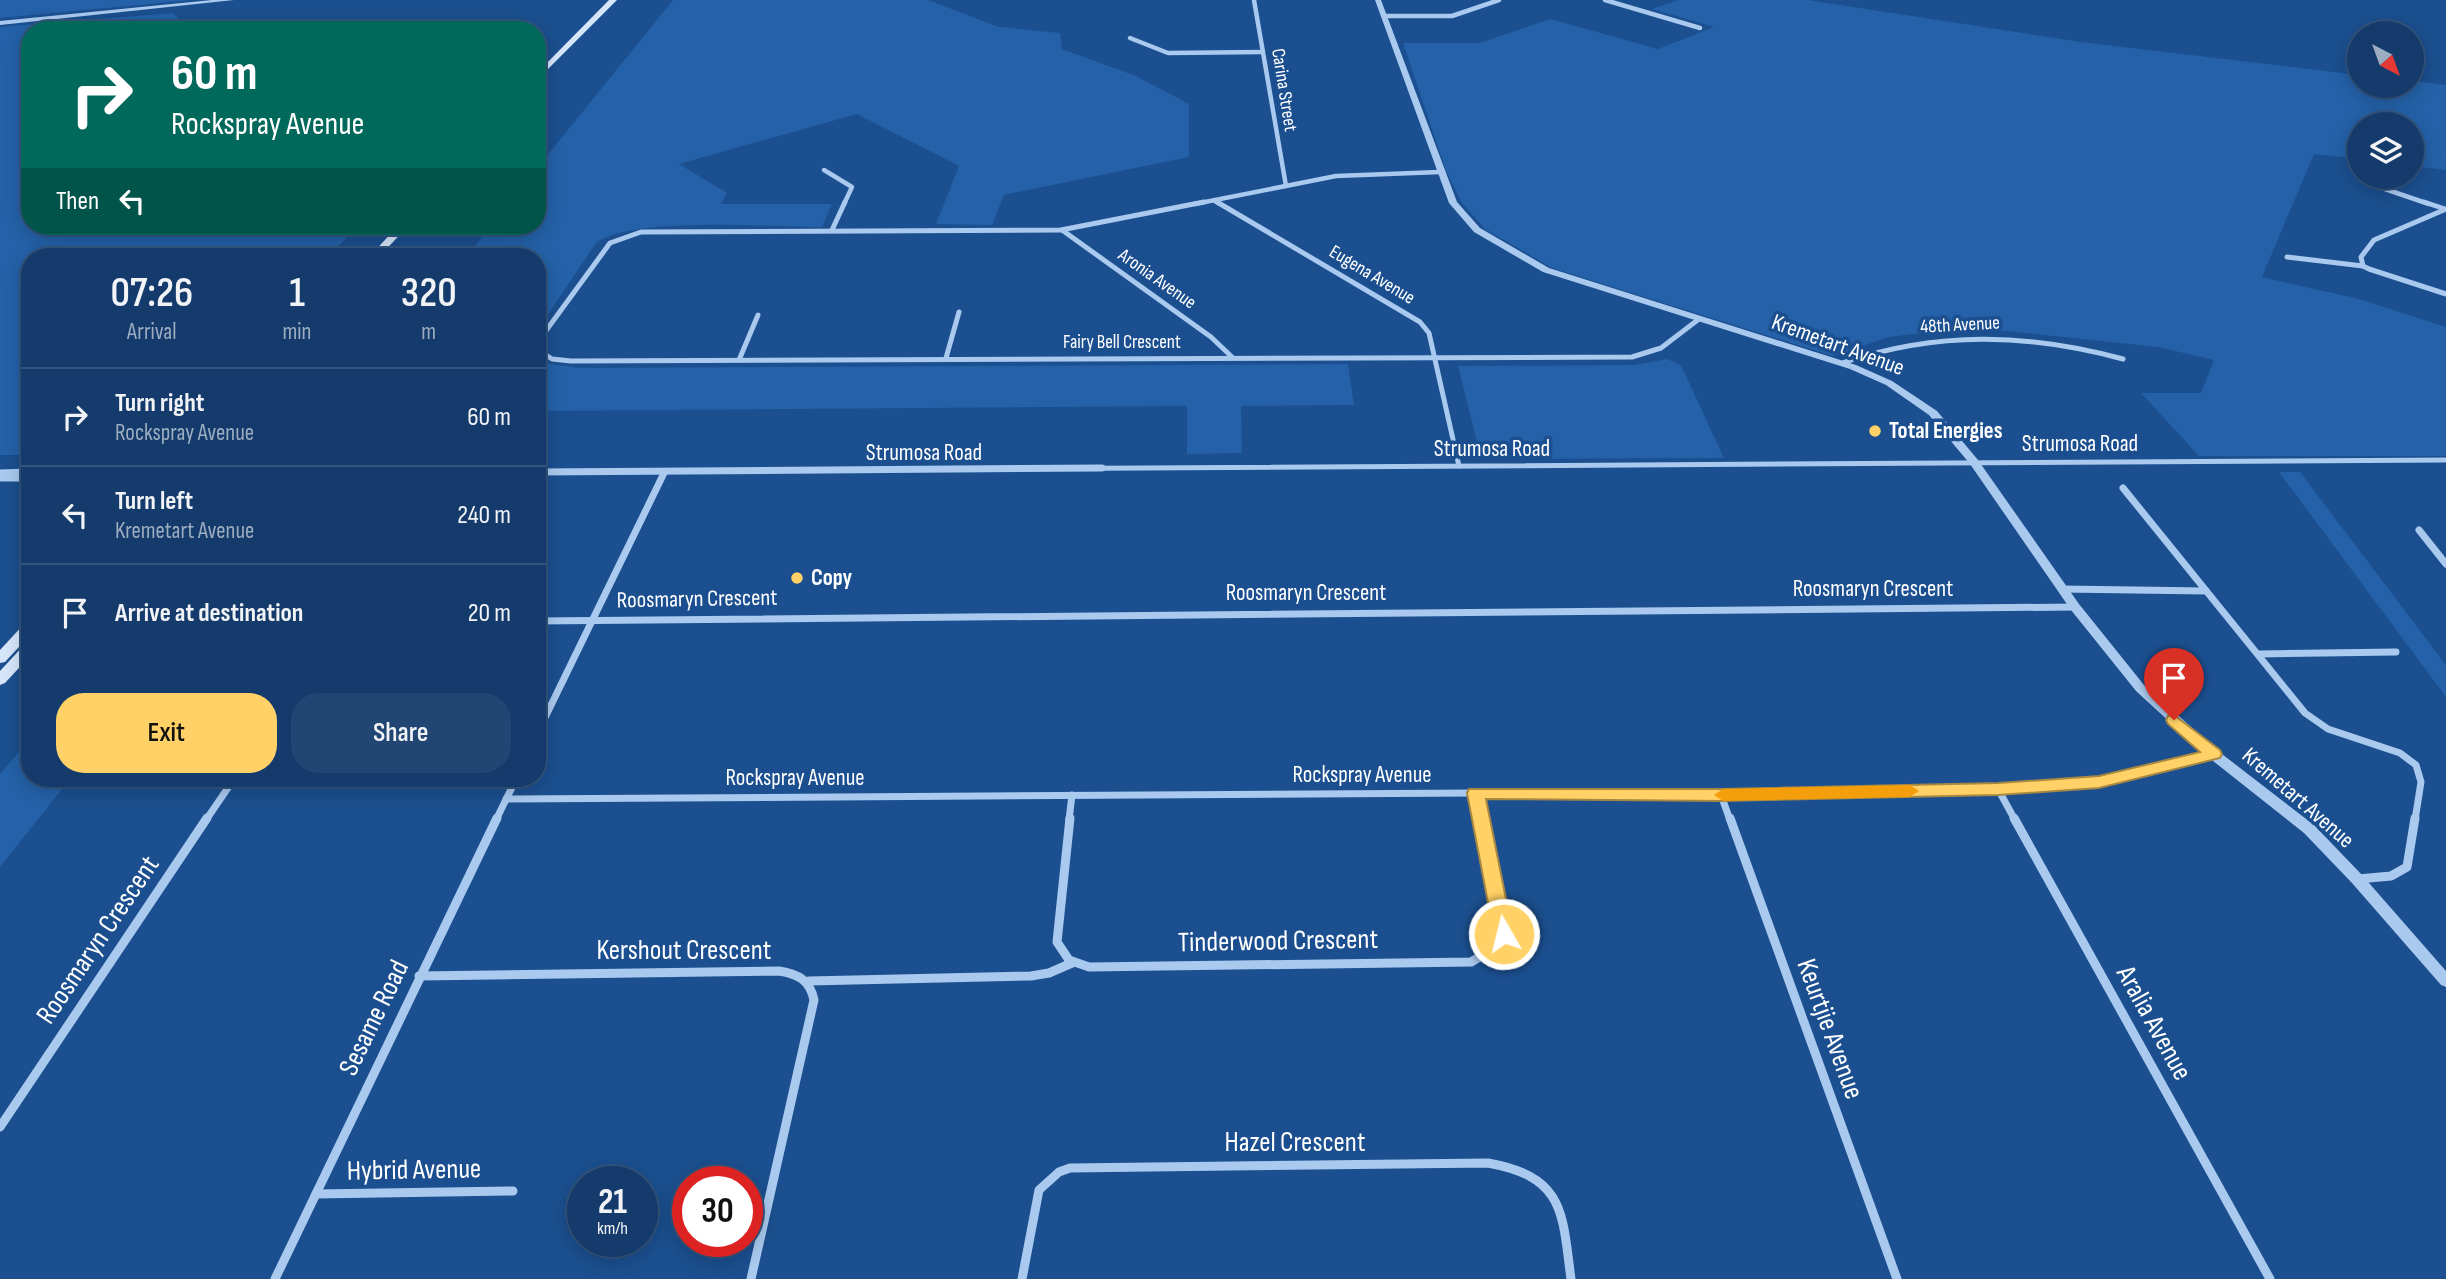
<!DOCTYPE html>
<html lang="en">
<head>
<meta charset="utf-8">
<style>
  body { margin:0; font-family:"Sofia Sans Condensed",sans-serif; background:#214673; color:#f1f3f6; height:100vh; display:flex; flex-direction:column; font-size:26px; white-space:nowrap }
  * { box-sizing:border-box; margin:0 }
  p { font-size:23px; color:#9dadc1 }
  .icon { flex:none; width:38px; height:38px; fill:none; stroke:currentColor; stroke-width:2; stroke-linecap:round; stroke-linejoin:round }
  .map { position:relative; flex:1; overflow:hidden }
  .details { position:absolute; left:21px; top:248px; width:525px; height:539px; display:flex; flex-direction:column; background:#143b6b; border-radius:28px; box-shadow:0 4px 18px #0003,0 0 0 2px #33557e }
  .details>* { flex:none }
  .top-card { position:absolute; left:21px; top:21px; width:525px; height:214px; border-radius:28px; box-shadow:0 4px 18px #0003,0 0 0 2px #33557e; background:#00695c; color:#fff; overflow:hidden }
  .needle { width:46px; rotate:139deg }
  .fabs { position:absolute; left:2347px; top:21px; display:grid; gap:14px }
  .fabs a { display:grid; place-items:center; width:77px; height:77px; border-radius:50%; background:#143b6b; box-shadow:0 4px 18px #0003,0 0 0 2px #33557e; font-size:35px }
  .speed { position:absolute; left:567px; top:1166px; display:flex; gap:14px; font-size:35px; font-weight:700; text-align:center }
  .speed>* { display:grid; place-content:center; width:91px; height:91px; border-radius:50%; background:#143b6b; box-shadow:0 4px 18px #0003,0 0 0 2px #33557e; line-height:1 }
  .speed small { font-size:18px; font-weight:400 }
  .speed .limit { border:10px solid #d22; background:#fff; color:#111 }
  .pin { position:absolute; display:grid; place-items:center; width:60px; height:60px; color:#fff; margin:-72px -30px; border-radius:50% 50% 50% 0; rotate:-45deg; box-shadow:0 0 7px #0007 }
  .pin .icon { rotate:45deg }
  .me { position:absolute; width:77px; margin:-38px; rotate:352deg; stroke-linejoin:round; filter:drop-shadow(0 0 5px #0008) }
  .turn { display:flex; align-items:center; gap:24px; height:147px; padding:0 35px; font-size:32px }
  .turn .icon { width:91px; height:91px; stroke-width:2.5 }
  .turn b { display:block; font-size:49px; line-height:60px }
  .then { display:flex; align-items:center; height:66px; padding:0 35px; background:#0003; gap:14px; font-size:26px }
  .eta { display:flex; justify-content:space-evenly; align-items:center; height:119px; text-align:center }
  .eta b { font-size:42px; font-weight:600; line-height:49px }
  .cta { display:flex; gap:14px; margin-top:auto; padding:14px 35px }
  .cta a { flex:1; height:80px; border-radius:28px; background:#ffd166; color:#111; font-size:28px; font-weight:600; line-height:80px; text-align:center }
  .cta a+a { background:#214673; color:#f1f3f6 }
  ul { padding:0; list-style:none }
  li { display:flex; align-items:center; gap:21px; height:98px; padding:0 35px; border-top:2px solid #33557e }
  li div { flex:1 }
  li b { display:block; font-size:26px }
  li em { font-style:normal }
  .map>svg:first-child { display:block }
  .green { fill:#2461a8 }
  .lines { fill:none; stroke-linecap:round; stroke-linejoin:round }
  .minor-far3 { stroke:#a9c9ee; stroke-width:4.5 }
  .minor-far2 { stroke:#a9c9ee; stroke-width:5 }
  .minor-far1 { stroke:#a9c9ee; stroke-width:7 }
  .minor { stroke:#a9c9ee; stroke-width:9 }
  .tertiary { fill:#a9c9ee; fill-rule:evenodd }
  .secondary { fill:#d6e6fa; fill-rule:evenodd }
  .route { fill:#ffd166; stroke:#a68842; stroke-width:2 }
  .slow { fill:#f59e0b }
  .poi-dot { fill:#ffd166; stroke:#1b4f8f; stroke-width:2.5 }
  .labels { text-anchor:middle; dominant-baseline:central; stroke-width:7; stroke-linejoin:round; paint-order:stroke }
  .far-street-label { font-size:19px; fill:#fff; stroke:#1b4f8f }
  .street-label { font-size:23px; fill:#fff; stroke:#1b4f8f }
  .poi-label { font-size:23px; font-weight:bold; fill:#fff; stroke:#1b4f8f; text-anchor:start }
  .near-street-label { font-size:28px; fill:#fff; stroke:#1b4f8f }
</style>
</head>
<body>
<div class="map">
<svg width="2446" height="1279" viewBox="0 0 2446 1279">
  <rect width="100%" height="100%" fill="#1b4f8f"/>
  <g class="green">
    <path d="M0,0H192L0,18Z"/>
    <path d="M673,0H928L999,27L1060,33L1062,49L1136,76L1189,104V157L1004,195L992,225L936,224L959,166L857,114L679,164L727,193L721,204H832L822,227C773,227 631,216 596,243L537,331V257H466L491,226H537V168Z"/>
    <path d="M1678,0H1808L2081,42L2359,75V86H2412V81L2446,85V170L2412,166V124H2359V159L2314,154L2262,277L2359,299L2446,327V456H2199L2141,393H2201L2214,360L2158,347L1969,327L1889,337L1833,356L1552,268L1485,229L1462,203L1446,171L1403,43H1480L1550,19L1658,49L1714,27L1652,9Z"/>
    <path d="M173,13L189,30H30V226H358L328,257H30V455H0V27Z"/>
    <path d="M537,358L551,364L580,368L1348,364L1354,405L1241,406L1242,453L1187,454V406L537,411Z"/>
    <path d="M1667,359L1681,365L1724,458L1481,459L1458,366L1634,365Z"/>
    <path d="M2279,472H2300L2446,665V697Z"/>
    <path d="M30,739V779H70L0,867V774Z"/>
  </g>
  <g class="lines">
    <g class="minor-far3">
      <path d="M1254,0L1286,186"/>
      <path d="M1605,0L1700,28"/>
      <path d="M1384,16H1452L1499,0"/>
      <path d="M1130,38L1168,53L1263,52"/>
      <path d="M824,170L852,187L844,204"/>
      <path d="M2385,189L2429,204"/>
      <path d="M1215,201L1220,204"/>
      <path d="M1195,204L1336,176L1440,172"/>
    </g>
    <g class="minor-far2">
      <path d="M1217,202L1420,322L1429,333L1459,466"/>
      <path d="M2424,202L2445,209"/>
      <path d="M2446,209L2374,240L2361,257L2363,266L2369,269L2446,294"/>
      <path d="M832,230L845,202"/>
      <path d="M1062,230L1211,337L1232,357"/>
      <path d="M2287,257L2363,266"/>
      <path d="M537,343L610,243L641,232L1061,230L1204,202"/>
      <path d="M537,349L552,359L571,361L1632,357L1661,348L1699,319"/>
      <path d="M946,358L959,312"/>
      <path d="M739,360L758,315"/>
      <path d="M1842,363C1937,331 2027,333 2123,359"/>
      <path d="M537,376L546,357"/>
      <path d="M823,470L2446,460"/>
    </g>
    <g class="minor-far1">
      <path d="M537,472L1102,468"/>
      <path d="M0,473L30,472"/>
      <path d="M0,478H30"/>
      <path d="M2123,488L2305,713L2328,729L2400,753L2416,765L2421,782L2415,820"/>
      <path d="M2419,530L2446,564"/>
      <path d="M2062,589L2206,591"/>
      <path d="M537,621L2075,607"/>
      <path d="M2259,654L2396,652"/>
      <path d="M537,734L664,473"/>
      <path d="M1998,789L2015,820"/>
      <path d="M1476,793L1482,820"/>
      <path d="M1721,795L1730,820"/>
      <path d="M506,799L1476,793L1721,795L1998,789L2099,782L2213,754"/>
      <path d="M206,820L234,779"/>
      <path d="M496,820L516,779"/>
      <path d="M1069,820L1072,795"/>
    </g>
    <g class="minor">
      <path d="M1070,818L1057,942L1069,960L1089,967L1471,962L1495,948L1503,930L1481,818"/>
      <path d="M1730,818L1897,1279"/>
      <path d="M2014,818L2270,1279"/>
      <path d="M2358,879L2391,876L2407,867L2415,818"/>
      <path d="M419,976L779,971C798,974 810,980 814,1000L751,1279"/>
      <path d="M809,981L1031,976L1049,973L1072,963"/>
      <path d="M0,1127L207,818"/>
      <path d="M316,1194L513,1191"/>
      <path d="M275,1279L497,818"/>
      <path d="M1022,1279L1039,1190L1059,1172L1070,1168L1488,1163C1565,1177 1562,1212 1571,1279"/>
    </g>
    <g class="tertiary">
      <path d="M212,0H234L0,25V21Z"/>
      <path d="M1375,0H1381L1457,202L1480,228L1549,268L1856,365L1892,381L1937,411L1978,460L2079,604L2144,685L2218,751L2314,825L2362,875L2446,971V987L2441,985L2352,883L2304,833L2208,757L2136,691L2071,610L1970,464L1929,415L1886,385L1850,369L1543,272L1474,232L1449,203Z"/>
    </g>
    <g class="secondary">
      <path d="M609,0H617L537,80V73Z"/>
      <path d="M398,226H408L379,257H369Z"/>
      <path d="M30,622V635L5,662L0,663V650L25,623Z"/>
      <path d="M30,643V656L5,683L0,685V671L25,644Z"/>
    </g>
  </g>
  <path class="route" d="M2174,715L2220,750L2222,754L2220,758L2099,788L1998,795L1721,801L1486,799L1513,934L1504,942L1494,934L1467,793L1469,789H1721L1998,783L2099,776L2200,752L2168,724L2166,720L2168,716Z"/>
  <path class="slow" d="M1910,785L1919,791L1910,797L1723,801L1714,795L1723,789Z"/>
  <g class="poi-dot">
    <circle cx="1875" cy="431" r="7"/>
    <circle cx="797" cy="578" r="7"/>
  </g>
  <g class="labels">
    <g class="far-street-label">
      <text transform="translate(1284 90) rotate(81)">Carina Street</text>
      <text transform="translate(1372 275) rotate(31)">Eugena Avenue</text>
      <text transform="translate(1157 279) rotate(35)">Aronia Avenue</text>
      <text transform="translate(1960 325) rotate(-3)">48th Avenue</text>
      <text x="1122" y="342">Fairy Bell Crescent</text>
    </g>
    <g class="street-label">
      <text transform="translate(1838 345) rotate(20)">Kremetart Avenue</text>
      <text x="2080" y="444">Strumosa Road</text>
      <text x="1492" y="449">Strumosa Road</text>
      <text x="924" y="453">Strumosa Road</text>
      <text x="1873" y="589">Roosmaryn Crescent</text>
      <text x="1306" y="593">Roosmaryn Crescent</text>
      <text transform="translate(697 599) rotate(-1)">Roosmaryn Crescent</text>
      <text x="1362" y="775">Rockspray Avenue</text>
      <text x="795" y="778">Rockspray Avenue</text>
      <text transform="translate(2298 798) rotate(41)">Kremetart Avenue</text>
    </g>
    <g class="poi-label">
      <text x="1889" y="431">Total Energies</text>
      <text x="811" y="578">Copy</text>
    </g>
    <g class="near-street-label">
      <text transform="translate(98 940) rotate(-56)">Roosmaryn Crescent</text>
      <text transform="translate(1278 941) rotate(-1)">Tinderwood Crescent</text>
      <text x="684" y="950">Kershout Crescent</text>
      <text transform="translate(374 1018) rotate(-64)">Sesame Road</text>
      <text transform="translate(2154 1023) rotate(61)">Aralia Avenue</text>
      <text transform="translate(1830 1029) rotate(70)">Keurtjie Avenue</text>
      <text x="1295" y="1142">Hazel Crescent</text>
      <text transform="translate(414 1170) rotate(-1)">Hybrid Avenue</text>
    </g>
  </g>
</svg>
<div class="fabs">
<a><svg class="needle" viewBox="-14 -14 28 28"><path d="M0-13l5 13h-10z" fill="#e53935"/><path d="M0 13l5-13h-10z" fill="#9dadc1"/></svg></a>
<a><svg class="icon" aria-label="layers" viewBox="0 0 24 24"><path d="M12 4l9 5-9 5-9-5zM3 14l9 5 9-5"/></svg></a>
</div>
<div class="speed"><div>21<small>km/h</small></div><div class="limit">30</div></div>
<div class="pin" style="left:2174px;top:720px;background:#d93025"><svg class="icon" aria-label="arrive" viewBox="0 0 24 24"><path d="M6 21V4h12l-3 4 3 4H6"/></svg></div>
<svg class="me" style="left:1504px;top:934px" viewBox="-20 -20 40 40"><circle r="17" fill="#ffd166" stroke="#fff" stroke-width="3"/><path d="M0-11L8 9 0 5-8 9z" fill="#fff"/></svg>
<div class="top-card">
<div class="turn"><svg class="icon" aria-label="right" viewBox="0 0 24 24"><path d="M7 20v-9h11M14 6l5 5-5 5"/></svg><div><b>60 m</b>Rockspray Avenue</div></div>
<div class="then">Then<svg class="icon" aria-label="left" viewBox="0 0 24 24"><path d="M17 20v-9H6M10 6l-5 5 5 5"/></svg></div>
</div>
<section class="details">
<div class="eta">
<div><b>07:26</b><p>Arrival</p></div>
<div><b>1</b><p>min</p></div>
<div><b>320</b><p>m</p></div>
</div>
<ul>
<li><svg class="icon" aria-label="right" viewBox="0 0 24 24"><path d="M7 20v-9h11M14 6l5 5-5 5"/></svg><div><b>Turn right</b><p>Rockspray Avenue</p></div><em>60 m</em></li>
<li><svg class="icon" aria-label="left" viewBox="0 0 24 24"><path d="M17 20v-9H6M10 6l-5 5 5 5"/></svg><div><b>Turn left</b><p>Kremetart Avenue</p></div><em>240 m</em></li>
<li><svg class="icon" aria-label="arrive" viewBox="0 0 24 24"><path d="M6 21V4h12l-3 4 3 4H6"/></svg><div><b>Arrive at destination</b></div><em>20 m</em></li>
</ul>
<div class="cta"><a>Exit</a><a>Share</a></div>
</section>
</div>
</body>
</html>
